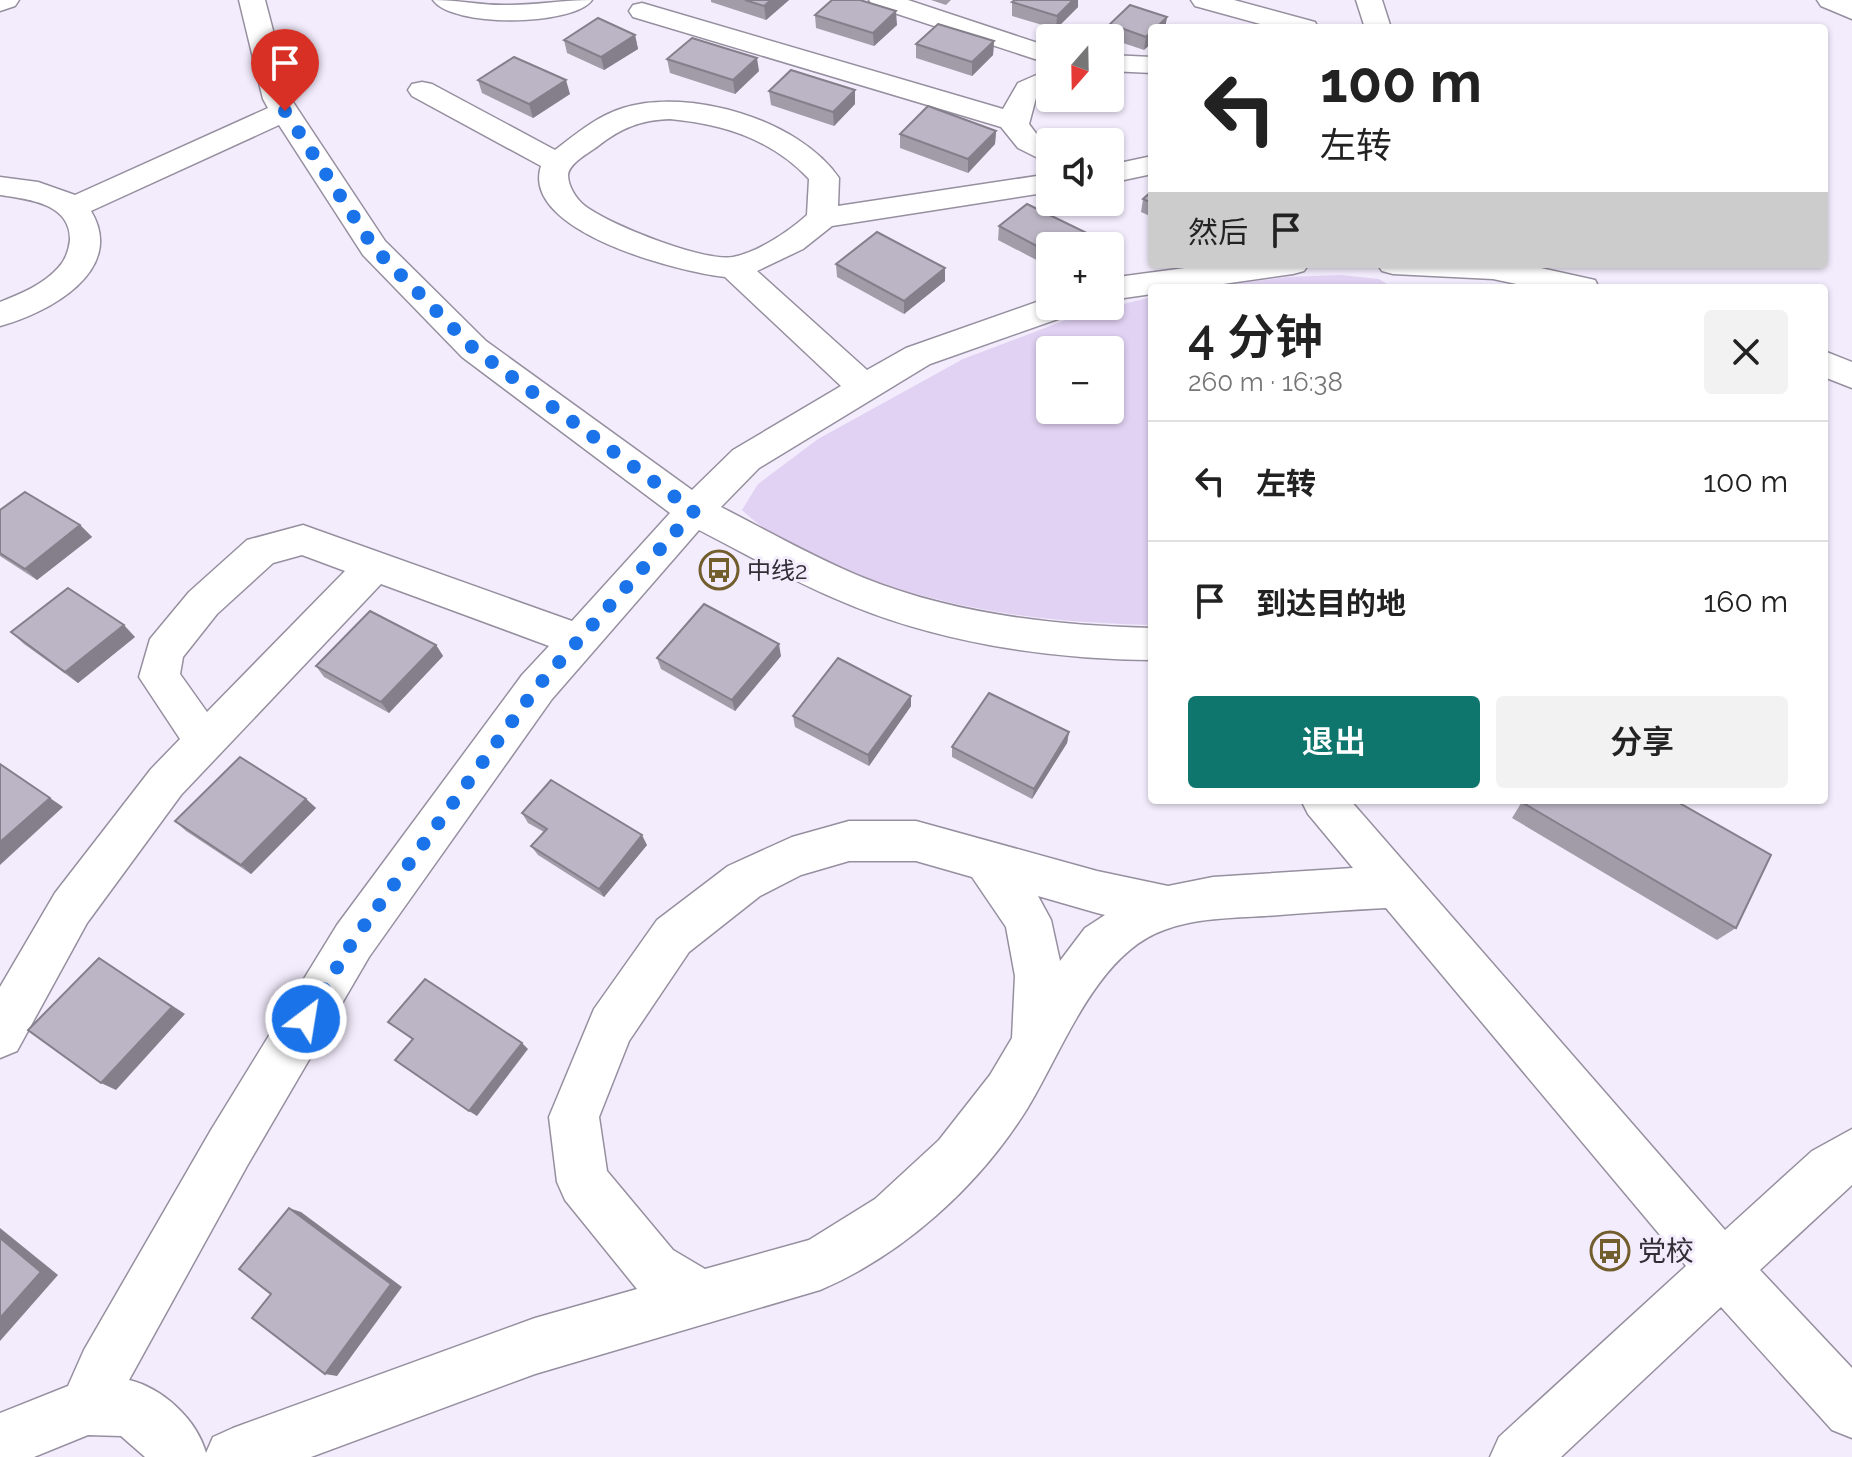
<!DOCTYPE html>
<html lang="zh">
<head>
<meta charset="utf-8">
<style>
  body { margin:0; font-family:Raleway,"Noto Sans SC",sans-serif; background:#f2f2f2; color:#222; height:100vh; display:flex; flex-direction:column; font-size:30px; white-space:nowrap }
  * { box-sizing:border-box; margin:0 }
  p { font-size:26px; color:#767676 }
  .icon { flex:none; width:44px; height:44px; fill:none; stroke:currentColor; stroke-width:2; stroke-linecap:round; stroke-linejoin:round }
  .map { position:relative; flex:1; overflow:hidden }
  .panel { position:absolute; left:1148px; top:284px; width:680px; height:520px; display:flex; flex-direction:column; background:#fff; border-radius:8px; box-shadow:0 2px 6px #0004 }
  .panel>* { flex:none }
  .hud { position:absolute; left:1148px; top:24px; width:680px; height:244px; border-radius:8px; box-shadow:0 2px 6px #0004; background:#fff; color:#222; overflow:hidden }
  .needle { width:52px; rotate:200deg }
  .buttons { position:absolute; left:1036px; top:24px; display:grid; gap:16px }
  .buttons a { display:grid; place-items:center; width:88px; height:88px; border-radius:8px; background:#fff; box-shadow:0 2px 6px #0004; font-size:40px }
  .pin { position:absolute; display:grid; place-items:center; width:68px; height:68px; color:#fff; margin:-82px -34px; border-radius:50% 50% 50% 0; rotate:-45deg; box-shadow:0 0 8px #0007 }
  .pin .icon { rotate:45deg }
  .me { position:absolute; width:88px; margin:-44px; rotate:31deg; stroke-linejoin:round; filter:drop-shadow(0 0 6px #0008) }
  .turn { display:flex; align-items:center; gap:28px; height:168px; padding:0 40px; font-size:36px }
  .turn .icon { width:104px; height:104px; stroke-width:2.5 }
  .turn b { display:block; font-size:56px; line-height:68px }
  .then { display:flex; align-items:center; height:76px; padding:0 40px; background:#0003; gap:16px; font-size:30px }
  .round { display:grid; place-items:center; flex:none; width:84px; height:84px; border-radius:8px; background:#f2f2f2 }
  .overview { display:flex; align-items:center; justify-content:space-between; height:136px; padding:0 40px }
  h1 { font-size:48px; font-weight:600; line-height:60px }
  .action { display:flex; gap:16px; margin-top:auto; padding:16px 40px }
  .action a { flex:1; height:92px; border-radius:8px; background:#0f766e; color:#fff; font-size:32px; font-weight:600; line-height:92px; text-align:center }
  .action a+a { background:#f2f2f2; color:#222 }
  ul { padding:0; list-style:none }
  li { display:flex; align-items:center; gap:24px; height:120px; padding:0 40px; border-top:2px solid #e0e0e0 }
  li div { flex:1 }
  li b { display:block; font-size:30px }
  li em { font-style:normal }
  .map>svg:first-child { display:block }
  .green { fill:#e1d2f3; fill-rule:evenodd }
  .lines { fill:none; stroke-linecap:round; stroke-linejoin:round }
  .street-casing { stroke:#968f9f; stroke-width:3 }
  .secondary-casing { stroke:#968f9f; stroke-width:3 }
  .street { fill:#fff; fill-rule:evenodd }
  .secondary { fill:#fff; fill-rule:evenodd }
  .wall { fill:#a29ca9 }
  .shaded-wall { fill:#847f8a }
  .building { fill:#bcb5c5; stroke:#847f8a; stroke-width:2 }
  .route { stroke:#1a73e8; stroke-width:14; stroke-dasharray:0 25.2 }
  .labels { text-anchor:middle; dominant-baseline:central; stroke-width:6; stroke-linejoin:round; paint-order:stroke }
  .poi-label { font-size:24px; fill:#312e35; stroke:#f3ecfd; text-anchor:start }
  .near-poi-label { font-size:28px; fill:#312e35; stroke:#f3ecfd; text-anchor:start }
</style>
</head>
<body>
<div class="map">
<svg width="1852" height="1457" viewBox="0 0 1852 1457">
  <rect width="100%" height="100%" fill="#f3ecfd"/>
  <g class="green">
    <path d="M1341,275L1379,279L1393,288H1200L1287,277Z"/>
    <path d="M1152,297V625C1043,622 949,611 847,570C807,554 773,539 742,510L758,484L818,439L963,359L1079,315ZM1050,350H1110V410H1050Z"/>
  </g>
  <g class="lines">
    <defs>
      <g id="street">
        <path d="M0,0H19L15,6L0,11Z"/>
        <path d="M239,0H265L291,99L385,241L486,341L692,490L733,450L841,386L725,277C680,272 520,232 541,166L412,96L408,90L412,84L422,82L432,84L555,150C576,134 597,116 623,108C689,87 800,120 839,178L838,206L1050,174V192L832,226L803,249L757,271L867,370L906,348L1048,298L1050,306H1076L1072,314L930,364L759,468L721,507C768,531 815,558 864,578C954,614 1055,626 1152,628V660C1046,659 933,642 836,599C789,579 744,553 699,530L552,699L369,957L247,1166L129,1380C163,1388 197,1420 206,1453L213,1437L233,1428L535,1318L637,1289L565,1200L557,1182L549,1117L594,1009L657,920L728,866L792,837L849,821H916L1097,871L1168,886L1213,877L1353,868L1308,814L1301,800H1350L1725,1230L1812,1151L1852,1129V1185L1760,1270L1852,1368V1438L1832,1430L1721,1307L1561,1457H1490L1499,1437L1686,1266L1386,908C1346,910 1306,913 1265,916C1232,918 1196,918 1164,930C1096,954 1062,1052 1027,1109C979,1186 903,1255 820,1290L535,1374L311,1457H145L121,1436L88,1435L34,1457H0V1413L68,1386L84,1350L211,1130L337,925L522,675L549,646L381,584L181,795L87,923L17,1051L0,1058V987L55,893L151,769L180,739L139,677L150,639L189,592L247,540L303,525L572,621L670,513L462,357L363,255L279,125L91,211C127,271 48,313 0,326V302C20,294 43,285 58,268C65,261 69,250 70,240C71,203 27,199 0,195V177L38,182L75,195L268,108L263,99ZM670,119C723,124 772,139 809,179L807,215C788,232 758,252 733,257C703,262 610,225 585,206C576,199 568,186 568,175C569,163 589,153 598,146C621,128 641,120 670,119ZM302,555L345,571L207,712L180,674L183,657L217,614L273,563ZM849,861H916L972,877L1006,927L1015,976L1012,1038L990,1075L939,1140L875,1199L809,1240L705,1269L673,1250L607,1171L599,1117L629,1041L689,952L760,896L801,875ZM1038,896L1097,913L1105,915L1085,928L1060,961L1051,920Z"/>
        <path d="M433,0C459,0 483,6 509,5C537,5 564,0 592,0C574,26 452,28 433,0Z"/>
        <path d="M869,0H908L1050,47V64L873,6Z"/>
        <path d="M1191,0H1234L1315,22L1318,28H1275L1195,6Z"/>
        <path d="M1356,0H1382L1391,28H1365Z"/>
        <path d="M642,3L1003,109L1018,83L1050,69V87L1036,98L1029,124L1038,136L1050,143V164L1018,148L1001,127L633,17L629,11L633,5Z"/>
        <path d="M1110,55L1152,57V73L1110,71Z"/>
        <path d="M1152,156V174L1110,183V165Z"/>
        <path d="M1215,264H1309L1304,271L1293,274L1195,288H1152V294L1110,300V278Z"/>
        <path d="M1377,264H1523L1595,280L1599,288H1535L1493,279L1393,274L1382,271Z"/>
        <path d="M1824,351L1852,362V388L1824,377Z"/>
      </g>
      <path id="secondary" d="M1817,0H1852V19L1821,6Z"/>
    </defs>
    <use href="#street" class="street-casing"/>
    <use href="#secondary" class="secondary-casing"/>
    <use href="#street" class="street"/>
    <use href="#secondary" class="secondary"/>
  </g>
  <g class="wall">
    <path d="M711,0H789L766,20L711,2Z"/>
    <path d="M931,0H951L946,5Z"/>
    <path d="M1012,2L1078,7L1056,29L1012,16Z"/>
    <path d="M815,15L897,25L874,46L816,28Z"/>
    <path d="M1167,17L1165,28H1152L1144,50L1108,38L1110,24Z"/>
    <path d="M635,35L638,49L604,70L567,53L564,40Z"/>
    <path d="M994,41L993,55L972,76L916,58V44Z"/>
    <path d="M667,59L759,71L735,94L670,73Z"/>
    <path d="M478,80L570,94L533,118L482,93Z"/>
    <path d="M855,90V104L834,126L771,105L769,91Z"/>
    <path d="M996,131L995,144L968,173L900,148V134Z"/>
    <path d="M1152,191V217L1141,212L1143,199Z"/>
    <path d="M999,226L1095,237L1094,246H1050V267L998,240Z"/>
    <path d="M836,264L945,268V281L904,314L837,277Z"/>
    <path d="M0,510L80,525L92,537L37,580L0,556Z"/>
    <path d="M11,632L135,637L78,683L24,644Z"/>
    <path d="M436,645L443,656L389,713L324,677L316,666Z"/>
    <path d="M781,656L735,711L661,669L657,658Z"/>
    <path d="M911,706L869,766L795,727L793,716Z"/>
    <path d="M1069,732L1067,743L1032,799L952,757V747Z"/>
    <path d="M306,799L316,808L251,874L186,831L175,821Z"/>
    <path d="M1523,800H1674L1736,928L1717,940L1512,818Z"/>
    <path d="M522,813L647,845L604,897L538,855L531,846L544,832L528,823Z"/>
  </g>
  <g class="shaded-wall">
    <path d="M771,0H789L766,20L764,6Z"/>
    <path d="M1073,0H1078V7L1056,29L1057,16Z"/>
    <path d="M896,11L897,25L874,46L873,33Z"/>
    <path d="M1167,17L1165,28H1156Z"/>
    <path d="M1152,31V43L1144,50L1146,37Z"/>
    <path d="M635,35L638,49L604,70L601,57Z"/>
    <path d="M994,41L993,55L972,76V62Z"/>
    <path d="M757,58L759,71L735,94L733,80Z"/>
    <path d="M566,80L570,94L533,118L529,104Z"/>
    <path d="M855,90V104L834,126L833,112Z"/>
    <path d="M996,131L995,144L968,173V159Z"/>
    <path d="M1095,237L1094,246H1085Z"/>
    <path d="M945,268V281L904,314V301Z"/>
    <path d="M80,525L92,537L37,580L25,569Z"/>
    <path d="M124,625L135,637L78,683L65,672Z"/>
    <path d="M779,644L781,656L735,711L732,700Z"/>
    <path d="M436,645L443,656L389,713L381,702Z"/>
    <path d="M911,696V706L869,766L868,755Z"/>
    <path d="M1069,732L1067,743L1032,799L1034,789Z"/>
    <path d="M50,798L63,807L0,865V842Z"/>
    <path d="M306,799L316,808L251,874L241,865Z"/>
    <path d="M642,835L647,845L604,897L599,889Z"/>
    <path d="M99,958L185,1014L116,1090L101,1083Z"/>
    <path d="M522,1043L528,1049L477,1116L469,1111Z"/>
    <path d="M289,1208L301,1212L402,1287L337,1376L325,1374Z"/>
    <path d="M0,1228L58,1275L0,1341Z"/>
  </g>
  <g class="building">
    <path d="M745,0H771L764,6Z"/>
    <path d="M832,0H860L896,11L873,33L815,15Z"/>
    <path d="M1015,0H1073L1057,16L1012,2Z"/>
    <path d="M1130,5L1167,17L1156,28H1152V31L1146,37L1110,24Z"/>
    <path d="M598,18L635,35L601,57L564,40Z"/>
    <path d="M938,24L994,41L972,62L916,44Z"/>
    <path d="M692,38L757,58L733,80L667,59Z"/>
    <path d="M514,57L566,80L529,104L478,80Z"/>
    <path d="M791,70L855,90L833,112L769,91Z"/>
    <path d="M928,106L996,131L968,159L900,134Z"/>
    <path d="M1152,191V203L1143,199Z"/>
    <path d="M1027,204L1095,237L1085,246H1050V253L999,226Z"/>
    <path d="M877,232L945,268L904,301L836,264Z"/>
    <path d="M25,492L80,525L25,569L0,553V510Z"/>
    <path d="M68,588L124,625L65,672L11,632Z"/>
    <path d="M704,604L779,644L732,700L657,658Z"/>
    <path d="M370,611L436,645L381,702L316,666Z"/>
    <path d="M838,658L911,696L868,755L793,716Z"/>
    <path d="M989,693L1069,732L1034,789L952,747Z"/>
    <path d="M240,757L306,799L241,865L175,821Z"/>
    <path d="M0,764L50,798L0,842Z"/>
    <path d="M551,780L642,835L599,889L531,846L547,829L522,813Z"/>
    <path d="M1528,800H1674L1771,855L1736,928L1525,804Z"/>
    <path d="M99,958L172,1007L101,1083L28,1030Z"/>
    <path d="M425,979L522,1043L469,1111L395,1060L413,1039L388,1022Z"/>
    <path d="M289,1208L391,1284L325,1374L252,1318L271,1294L239,1269Z"/>
    <path d="M0,1238L41,1272L0,1318Z"/>
  </g>
  <g class="lines">
    <path class="route" d="M285,111L374,248L474,349L694,511L537,687L353,941L306,1019"/>
  </g>
  <defs>
    <symbol id="bus-ring" viewBox="-11 -11 22 22"><circle r="9.5" fill="#f3ecfd" stroke="#725d2d" stroke-width="1.5"/><path d="M-5-6H5V4H4V6H2V4H-2V6H-4V4H-5ZM-3.5-4V0h7V-4ZM-3.5 1.2v1.5H-2V1.2ZM2 1.2v1.5H3.5V1.2Z" fill="#725d2d"/></symbol>
  </defs>
  <g fill-rule="evenodd">
    <use href="#bus-ring" x="697" y="548" width="44" height="44"/>
    <use href="#bus-ring" x="1588" y="1229" width="44" height="44"/>
  </g>
  <g class="labels">
    <g class="poi-label">
      <text x="747" y="570">中线2</text>
    </g>
    <g class="near-poi-label">
      <text x="1638" y="1251">党校</text>
    </g>
  </g>
</svg>
<div class="buttons">
<a><svg class="needle" viewBox="-14 -14 28 28"><path d="M0-13l5 13h-10z" fill="#e53935"/><path d="M0 13l5-13h-10z" fill="#767676"/></svg></a>
<a><svg class="icon" aria-label="sound" viewBox="0 0 24 24"><path d="M4 9h4l5-4v14l-5-4H4zM17 9q2 3 0 6"/></svg></a>
<a>+</a>
<a>−</a>
</div>
<div class="pin" style="left:285px;top:111px;background:#d93025"><svg class="icon" aria-label="arrive" viewBox="0 0 24 24"><path d="M6 21V4h12l-3 4 3 4H6"/></svg></div>
<svg class="me" style="left:306px;top:1019px" viewBox="-20 -20 40 40"><circle r="17" fill="#1a73e8" stroke="#fff" stroke-width="3"/><path d="M0-11L8 9 0 5-8 9z" fill="#fff"/></svg>
<div class="hud">
<div class="turn"><svg class="icon" aria-label="left" viewBox="0 0 24 24"><path d="M17 20v-9H6M10 6l-5 5 5 5"/></svg><div><b>100 m</b>左转</div></div>
<div class="then">然后<svg class="icon" aria-label="arrive" viewBox="0 0 24 24"><path d="M6 21V4h12l-3 4 3 4H6"/></svg></div>
</div>
<section class="panel">
<div class="overview"><div><h1>4 分钟</h1><p>260 m · 16:38</p></div><a class="round"><svg class="icon" aria-label="close" viewBox="0 0 24 24"><path d="M6 6l12 12M18 6L6 18"/></svg></a></div>
<ul>
<li><svg class="icon" aria-label="left" viewBox="0 0 24 24"><path d="M17 20v-9H6M10 6l-5 5 5 5"/></svg><div><b>左转</b></div><em>100 m</em></li>
<li><svg class="icon" aria-label="arrive" viewBox="0 0 24 24"><path d="M6 21V4h12l-3 4 3 4H6"/></svg><div><b>到达目的地</b></div><em>160 m</em></li>
</ul>
<div class="action"><a>退出</a><a>分享</a></div>
</section>
</div>
</body>
</html>
